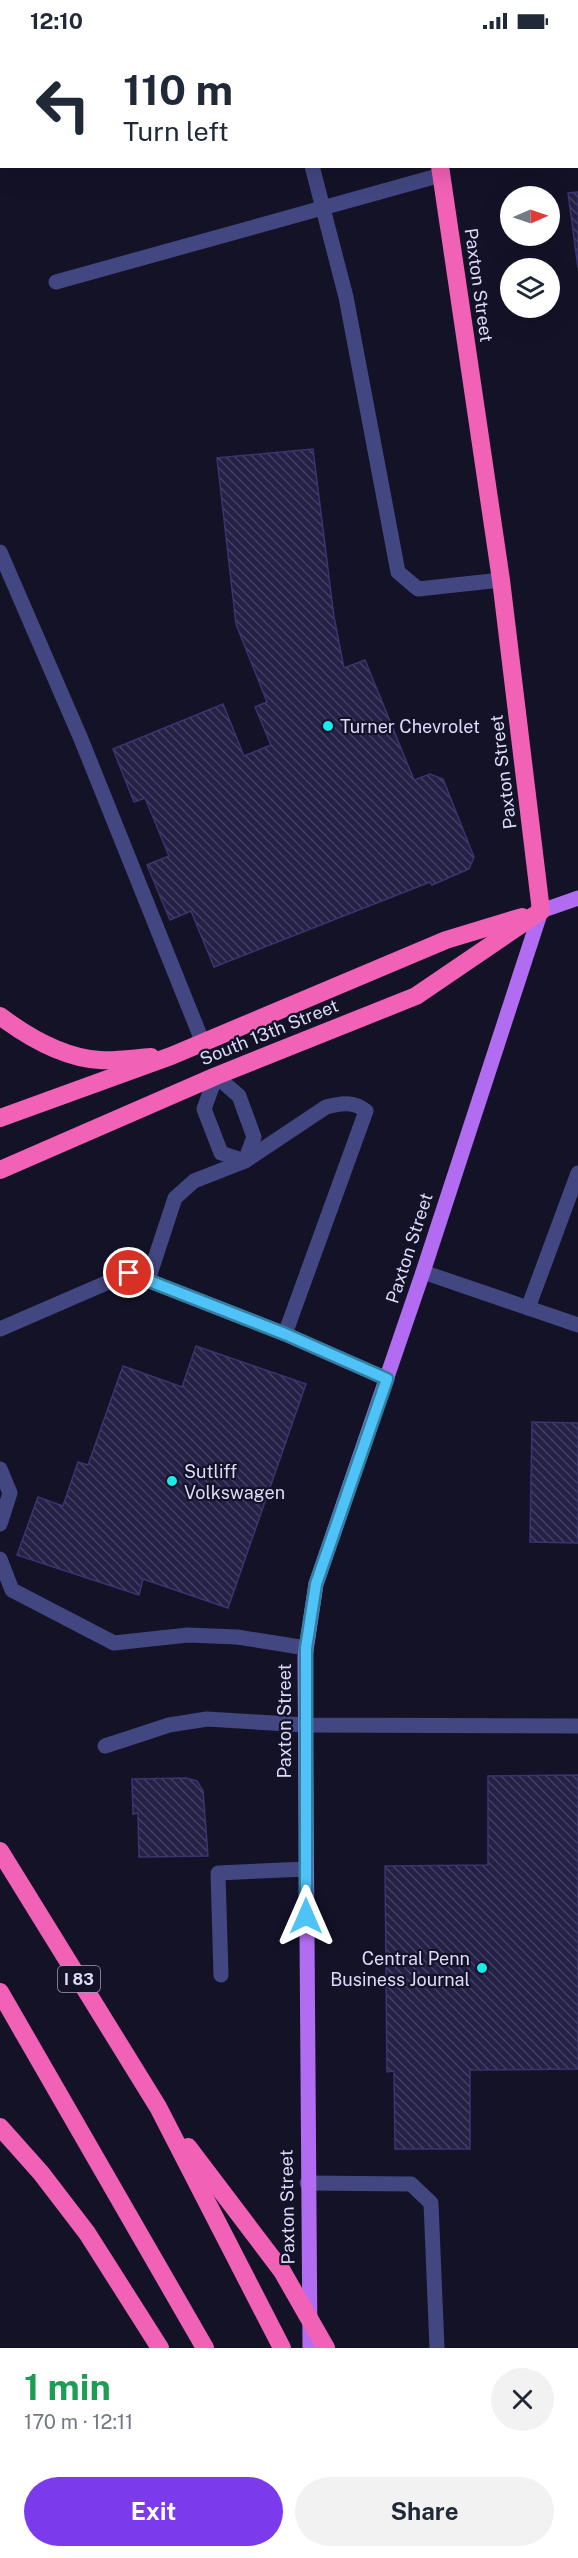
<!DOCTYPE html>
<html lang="en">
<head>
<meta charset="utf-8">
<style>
  body { margin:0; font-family:"Public Sans",sans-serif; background:#f2f2f3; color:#1f2937; height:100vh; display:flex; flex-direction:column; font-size:22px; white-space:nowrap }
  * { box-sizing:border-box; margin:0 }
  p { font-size:20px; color:#747a83 }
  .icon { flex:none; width:33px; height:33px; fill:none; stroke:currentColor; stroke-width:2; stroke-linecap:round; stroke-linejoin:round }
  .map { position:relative; height:2306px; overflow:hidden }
  .drawer { display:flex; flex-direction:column; background:#fff; flex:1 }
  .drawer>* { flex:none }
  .guide { position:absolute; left:0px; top:0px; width:579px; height:126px; box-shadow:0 6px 24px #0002; background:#fff; color:#1f2937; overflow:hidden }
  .needle { width:39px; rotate:88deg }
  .controls { position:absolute; left:500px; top:144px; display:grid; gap:12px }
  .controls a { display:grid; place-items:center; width:60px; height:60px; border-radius:50%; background:#fff; box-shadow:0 6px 24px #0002; font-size:30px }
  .pin { position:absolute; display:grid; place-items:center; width:51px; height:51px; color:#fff; margin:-26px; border:3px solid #fff; border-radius:50%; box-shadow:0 2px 6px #0007 }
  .me { position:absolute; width:66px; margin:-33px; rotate:0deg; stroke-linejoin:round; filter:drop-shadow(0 0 4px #0008) }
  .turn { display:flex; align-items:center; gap:21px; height:126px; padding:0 24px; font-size:27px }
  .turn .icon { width:78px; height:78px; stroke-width:2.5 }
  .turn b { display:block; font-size:42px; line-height:51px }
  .round { display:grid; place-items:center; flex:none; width:63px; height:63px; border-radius:32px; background:#f2f2f3 }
  .overview { display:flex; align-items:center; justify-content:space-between; height:102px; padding:0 24px }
  h1 { font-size:36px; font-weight:700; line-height:45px; color:#1e9e55 }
  .button { display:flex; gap:12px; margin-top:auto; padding:12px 24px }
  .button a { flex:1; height:69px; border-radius:36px; background:#7c3aed; color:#fff; font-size:24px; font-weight:700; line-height:69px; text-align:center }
  .button a+a { background:#f2f2f3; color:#1f2937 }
  .status { display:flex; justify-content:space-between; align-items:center; height:42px; padding:0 30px; background:#fff; direction:ltr }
  .status svg { height:16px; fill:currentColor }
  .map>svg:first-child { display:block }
  .building { fill:url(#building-back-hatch); stroke:#3a3470; stroke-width:1.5 }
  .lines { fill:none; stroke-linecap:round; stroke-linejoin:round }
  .minor { stroke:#424681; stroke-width:15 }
  .major { stroke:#b26cf2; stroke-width:15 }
  .highway { stroke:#f161b5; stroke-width:18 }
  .route-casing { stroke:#337fa1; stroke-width:15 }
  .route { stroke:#4fc3f7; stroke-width:10 }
  .poi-dot { fill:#19eaea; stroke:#141227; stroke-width:2 }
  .labels { text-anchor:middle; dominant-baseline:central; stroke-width:4.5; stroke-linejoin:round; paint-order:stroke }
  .shield { fill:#141227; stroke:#a09fbc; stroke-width:1.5 }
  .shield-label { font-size:16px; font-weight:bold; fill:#dcdbfc }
  .street-label { font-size:18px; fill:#dcdbfc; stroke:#141227 }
  .poi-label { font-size:18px; fill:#dcdbfc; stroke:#141227; text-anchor:start }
</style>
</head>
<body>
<div class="status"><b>12:10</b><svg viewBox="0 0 49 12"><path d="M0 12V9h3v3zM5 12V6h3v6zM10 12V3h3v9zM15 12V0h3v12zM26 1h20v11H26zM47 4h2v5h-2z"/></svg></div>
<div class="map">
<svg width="578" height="2306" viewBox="0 0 578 2306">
  <defs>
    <pattern id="building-back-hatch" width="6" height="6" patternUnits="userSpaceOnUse" patternTransform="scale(1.5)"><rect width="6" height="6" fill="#242046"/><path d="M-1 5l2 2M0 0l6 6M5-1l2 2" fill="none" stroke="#434062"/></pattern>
  </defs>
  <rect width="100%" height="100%" fill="#141227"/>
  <g class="building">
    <path d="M578,150V226L568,151Z"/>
    <path d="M313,407L334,575L344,626L365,618L414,738L430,732L443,737L474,815L469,827L432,843L430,840L214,925L191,869L170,878L147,823L169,814L145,756L134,760L113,707L223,662L244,714L271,703L255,665L267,660L236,582L217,416Z"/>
    <path d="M196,1304L306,1342L228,1566L143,1537L139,1553L17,1513L38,1455L63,1464L78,1420L88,1423L123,1324L182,1345Z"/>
    <path d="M532,1380L578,1381V1501L530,1500Z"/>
    <path d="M578,1733V2027L470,2028V2107H395L394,2029L387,2030L385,1824L488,1823V1734Z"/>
    <path d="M186,1736L197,1739L203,1749L208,1814L139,1815L138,1771L133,1772L132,1737Z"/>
  </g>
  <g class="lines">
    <g class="minor">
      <path d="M283,0V2"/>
      <path d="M312,124L346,255L398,530L418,547L501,538"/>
      <path d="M56,240L441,133"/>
      <path d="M0,510L81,697L203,1001"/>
      <path d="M216,1034L239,1054L254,1095L245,1119L221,1111L204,1067Z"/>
      <path d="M423,1230L578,1283"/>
      <path d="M148,1238L175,1156L194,1139L245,1119L326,1065C341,1061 354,1059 366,1069L285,1292"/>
      <path d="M528,1266L578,1131"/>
      <path d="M0,1287L129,1231L285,1292L387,1337"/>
      <path d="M0,1427L10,1451L0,1482"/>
      <path d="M0,1517L12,1548L114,1601L188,1593L237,1595L306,1606"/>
      <path d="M105,1704L169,1683L207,1677L305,1683L578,1684"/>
      <path d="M221,1933L218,1831L306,1827"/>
      <path d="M307,2141L411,2142L431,2161L437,2306"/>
    </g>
    <path class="major" d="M310,2306L305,1615L316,1542L423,1230L541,869L578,856"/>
    <g class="highway">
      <path d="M423,0V2"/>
      <path d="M440,124L501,538L541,869"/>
      <path d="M0,974C28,995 64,1016 100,1018C117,1019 135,1016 151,1015"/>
      <path d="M0,1076L171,1014L446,898L522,875"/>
      <path d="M0,1128L216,1034L416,954L541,869"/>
      <path d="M0,1809L158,2065L282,2306"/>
      <path d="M0,1950L205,2306"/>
      <path d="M0,2085L41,2131L87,2191L160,2306"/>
      <path d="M188,2105L282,2229L326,2306"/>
    </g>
  </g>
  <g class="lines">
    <defs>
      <path id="route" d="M129,1231L285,1292L387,1337L316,1542L306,1606V1874"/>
    </defs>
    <use href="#route" class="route-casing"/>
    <use href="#route" class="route"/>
  </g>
  <g class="poi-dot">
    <circle cx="328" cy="684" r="6"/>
    <circle cx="172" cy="1439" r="6"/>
    <circle cx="482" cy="1926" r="6"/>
  </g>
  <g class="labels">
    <rect class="shield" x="58" y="1924" width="42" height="26" rx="4.5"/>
    <g class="shield-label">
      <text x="79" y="1937">I 83</text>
    </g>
    <g class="street-label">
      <text transform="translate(479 243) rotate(82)">Paxton Street</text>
      <text transform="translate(503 730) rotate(-97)">Paxton Street</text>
      <text transform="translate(269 990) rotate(-22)">South 13th Street</text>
      <text transform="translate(409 1206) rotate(-72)">Paxton Street</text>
      <text transform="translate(284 1679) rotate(-90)">Paxton Street</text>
      <text transform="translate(287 2165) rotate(-91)">Paxton Street</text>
    </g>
    <g class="poi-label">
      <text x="340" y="684">Turner Chevrolet</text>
      <text x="184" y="1429">Sutliff<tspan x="184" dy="21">Volkswagen</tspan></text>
      <text x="470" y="1916" text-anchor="end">Central Penn<tspan x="470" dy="21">Business Journal</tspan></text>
    </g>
  </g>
</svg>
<div class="controls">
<a><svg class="needle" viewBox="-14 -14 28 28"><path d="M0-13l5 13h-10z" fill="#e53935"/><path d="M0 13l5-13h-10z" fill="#747a83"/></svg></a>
<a><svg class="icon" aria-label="layers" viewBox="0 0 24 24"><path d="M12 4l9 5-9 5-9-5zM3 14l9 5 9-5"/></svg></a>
</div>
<div class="pin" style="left:129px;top:1231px;background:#d93025"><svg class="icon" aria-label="arrive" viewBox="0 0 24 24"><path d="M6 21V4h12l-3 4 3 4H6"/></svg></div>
<svg class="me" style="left:306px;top:1874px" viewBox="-20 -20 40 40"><path d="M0-17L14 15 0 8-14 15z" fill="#4fc3f7" stroke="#fff" stroke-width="4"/></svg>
<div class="guide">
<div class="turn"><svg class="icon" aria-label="left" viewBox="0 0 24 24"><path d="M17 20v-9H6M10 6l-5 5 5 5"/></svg><div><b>110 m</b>Turn left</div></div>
</div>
</div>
<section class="drawer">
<div class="overview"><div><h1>1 min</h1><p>170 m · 12:11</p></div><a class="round"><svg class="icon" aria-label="close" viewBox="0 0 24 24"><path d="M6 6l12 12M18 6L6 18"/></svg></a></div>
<div class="button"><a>Exit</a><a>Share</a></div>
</section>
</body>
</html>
